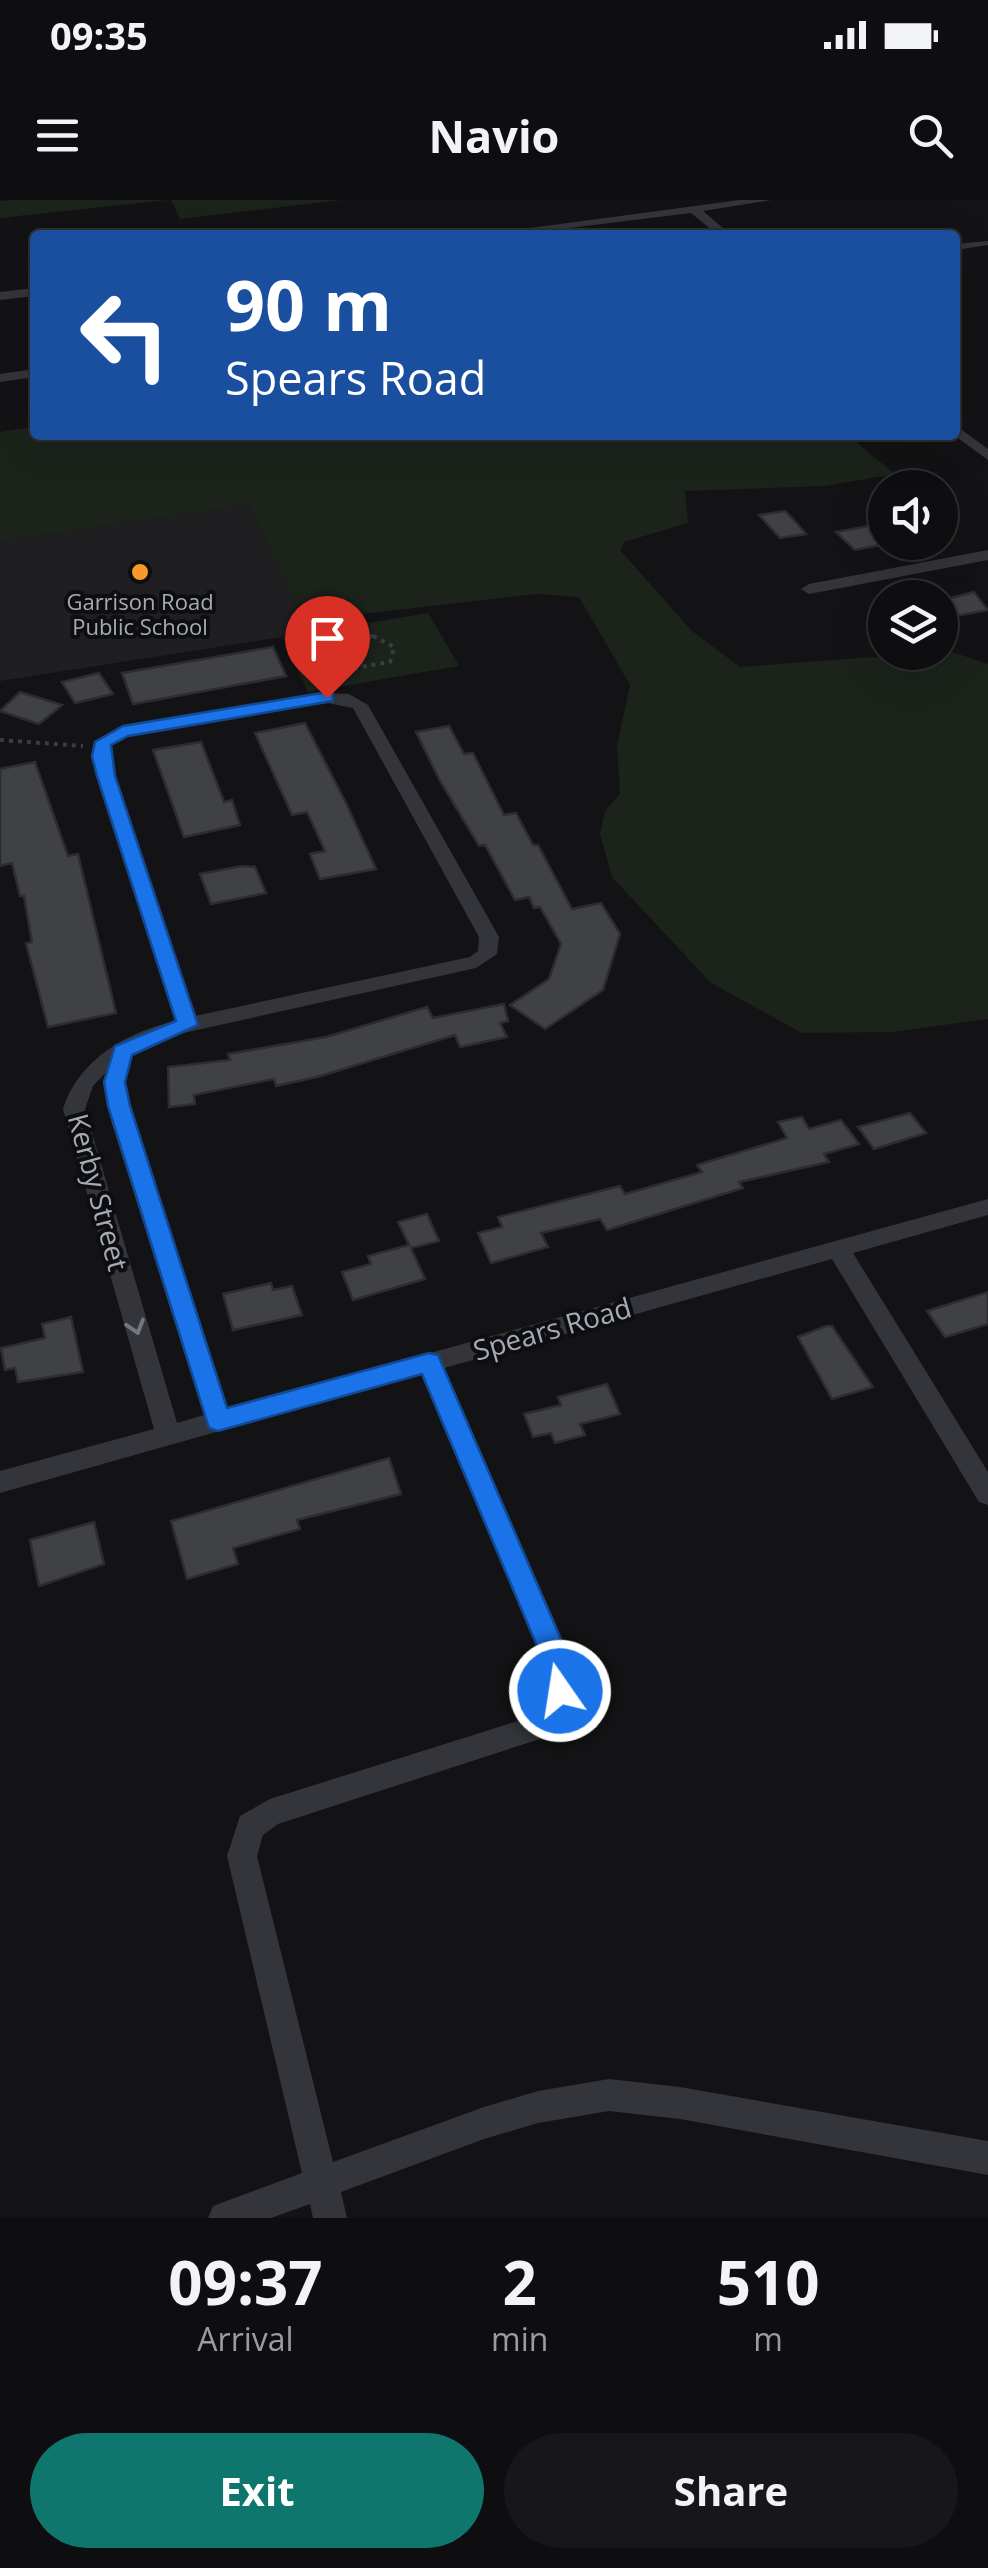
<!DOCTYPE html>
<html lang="en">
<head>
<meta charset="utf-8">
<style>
  body { margin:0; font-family:"Open Sans",sans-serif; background:#171719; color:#f1f3f6; height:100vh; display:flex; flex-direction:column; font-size:38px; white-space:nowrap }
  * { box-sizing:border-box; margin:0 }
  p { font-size:32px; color:#9b9c9f }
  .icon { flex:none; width:55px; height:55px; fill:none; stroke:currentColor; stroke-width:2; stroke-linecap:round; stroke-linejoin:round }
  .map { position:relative; height:2018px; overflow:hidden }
  .drawer { display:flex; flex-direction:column; background:#0e0e10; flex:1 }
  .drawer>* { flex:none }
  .guide { position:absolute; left:30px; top:30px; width:930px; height:210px; border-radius:10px; box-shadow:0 10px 40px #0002,0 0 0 2px #2e2e30; background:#1a4fa0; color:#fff; overflow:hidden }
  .tools { position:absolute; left:868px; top:270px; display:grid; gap:20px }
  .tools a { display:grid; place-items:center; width:90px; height:90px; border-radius:50%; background:#0e0e10; box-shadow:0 10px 40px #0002,0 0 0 2px #2e2e30; font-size:50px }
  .pin { position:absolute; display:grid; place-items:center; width:85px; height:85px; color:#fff; margin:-102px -42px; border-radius:50% 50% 50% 0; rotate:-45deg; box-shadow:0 0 10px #0007 }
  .pin .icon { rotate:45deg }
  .me { position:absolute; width:110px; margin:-55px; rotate:347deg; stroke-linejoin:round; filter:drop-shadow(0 0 8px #0008) }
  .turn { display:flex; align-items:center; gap:35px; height:210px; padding:0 30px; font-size:45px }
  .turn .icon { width:130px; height:130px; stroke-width:2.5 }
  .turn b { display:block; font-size:70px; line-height:85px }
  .eta { display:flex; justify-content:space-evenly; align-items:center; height:170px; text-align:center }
  .eta b { font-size:60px; font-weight:700; line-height:70px }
  .action { display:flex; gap:20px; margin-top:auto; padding:20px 30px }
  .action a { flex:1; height:115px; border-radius:60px; background:#0f766e; color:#fff; font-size:40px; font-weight:700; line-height:115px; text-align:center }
  .action a+a { background:#171719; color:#f1f3f6 }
  .status { display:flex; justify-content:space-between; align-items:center; height:70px; padding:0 50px; background:#0e0e10; direction:ltr }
  .status svg { height:28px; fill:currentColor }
  header { display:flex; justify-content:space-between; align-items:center; height:130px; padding:0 30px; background:#0e0e10; font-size:45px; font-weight:700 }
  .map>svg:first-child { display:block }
  .built { fill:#1f1f22 }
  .green { fill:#1b231b }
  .building { fill:#3f4145; stroke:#2d2d31; stroke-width:2.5 }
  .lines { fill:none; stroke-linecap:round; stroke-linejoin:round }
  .path { stroke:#3a3d41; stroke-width:4; stroke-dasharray:4 5; stroke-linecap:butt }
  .street { fill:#34353a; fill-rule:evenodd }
  .oneway { stroke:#72767e }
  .route { fill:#1a73e8; stroke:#114b97; stroke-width:2.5 }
  .poi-dot { fill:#f79a29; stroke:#0e0e10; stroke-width:4 }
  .labels { text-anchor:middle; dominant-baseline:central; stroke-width:8; stroke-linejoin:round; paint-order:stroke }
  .far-poi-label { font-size:22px; fill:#a4abb6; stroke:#0e0e10 }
  .street-label { font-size:28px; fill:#a4abb6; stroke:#0e0e10 }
</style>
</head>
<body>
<div class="status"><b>09:35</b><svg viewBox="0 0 49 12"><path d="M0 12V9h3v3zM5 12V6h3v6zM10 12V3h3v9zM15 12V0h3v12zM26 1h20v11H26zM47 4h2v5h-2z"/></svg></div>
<header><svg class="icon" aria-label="menu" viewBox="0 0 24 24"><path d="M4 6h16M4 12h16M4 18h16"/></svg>Navio<svg class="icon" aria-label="search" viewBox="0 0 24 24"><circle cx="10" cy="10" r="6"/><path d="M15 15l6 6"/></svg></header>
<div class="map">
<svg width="988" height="2018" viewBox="0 0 988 2018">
  <rect width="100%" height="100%" fill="#131315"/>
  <path class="built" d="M248,305L295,403L309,420L301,434L0,481V342Z"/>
  <g class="green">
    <path d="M10,0H168L0,18V1Z"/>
    <path d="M171,0H341L180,19Z"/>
    <path d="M35,227V235H848L895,274L826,286L685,291L688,323L624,342L620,350L692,431L740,467L940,452V448L988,464V819L892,832L802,833L711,783L612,677L600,634L605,611L620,594L617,545L630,485L579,397L537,394L309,420L295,403L248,305L0,342V232Z"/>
    <path d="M428,413L459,466L308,492L282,437Z"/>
  </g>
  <g class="building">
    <path d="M785,311L792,318L806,334L780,338L759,315Z"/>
    <path d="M885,323V344L855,350L836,332Z"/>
    <path d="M974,392L988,410L956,416L940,401Z"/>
    <path d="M273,447L286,476L133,504L122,473Z"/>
    <path d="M99,473L113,494L75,503L62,482Z"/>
    <path d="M20,492L62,505L39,524L0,511Z"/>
    <path d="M305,523L346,603L376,669L320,679L310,654L325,651L307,612L292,615L255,533Z"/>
    <path d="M449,526L464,554L473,553L504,615L516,613L533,645H538L572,709L601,703L620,734L603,790L545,829L510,805L549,779L561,744L540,707L534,708L529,697L515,700L485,645L479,646L440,581L416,532Z"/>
    <path d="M201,542L224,602L232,600L240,625L184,637L153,550Z"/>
    <path d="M35,562L68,656L78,654L116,813L48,827L26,743L32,742L24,696H20L12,663L0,666V569Z"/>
    <path d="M242,666L255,667L266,693L211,704L200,674Z"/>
    <path d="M504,804L508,821L500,823L507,837L460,847L455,835L317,877L276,886L274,879L194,895L195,904L169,907L168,867L230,860L228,854L326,837L427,807L433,818Z"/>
    <path d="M910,913L926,933L874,949L858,927Z"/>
    <path d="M802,917L809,929L841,920L859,944L824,954L829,962L739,982L743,988L607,1030L600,1019L541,1033L548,1047L491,1063L478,1033L502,1027L498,1017L620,986L625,994L702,972L697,965L787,938L778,922Z"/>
    <path d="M427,1014L439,1041L411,1048L425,1079L353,1100L342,1072L371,1064L368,1056L409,1045L398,1022Z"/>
    <path d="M271,1083L273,1090L292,1086L302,1115L233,1130L223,1094Z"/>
    <path d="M988,1092V1124L945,1137L927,1111Z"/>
    <path d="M71,1117L83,1172L18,1182L15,1168L5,1170L1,1148L45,1138L42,1124Z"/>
    <path d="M826,1126H832L873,1187L832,1199L798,1137Z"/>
    <path d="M607,1184L620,1214L580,1224L585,1235L555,1243L551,1233L533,1237L524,1214L561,1205L558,1197Z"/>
    <path d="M389,1258L401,1294L297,1320L300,1329L233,1348L238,1364L187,1379L171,1321Z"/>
    <path d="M94,1322L104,1364L39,1386L30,1340Z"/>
  </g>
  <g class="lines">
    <g class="path">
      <path d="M373,436L394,447L390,462L354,468L334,457L343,441Z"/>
      <path d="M326,478L345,466"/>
      <path d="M0,540L83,546"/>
    </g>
    <g class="street">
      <path d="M740,0H771L703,11L731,35H718L691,13L512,35H479Z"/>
      <path d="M988,41V45L955,50V44Z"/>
      <path d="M35,88V96L0,100V92Z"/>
      <path d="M35,169V177L0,182V174Z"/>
      <path d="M955,225L988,249V260L954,235Z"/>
      <path d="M988,350V360L809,394L801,389L809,384Z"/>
      <path d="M327,493L349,494L368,505L499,737L497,754L476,768L170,836L131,855L125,882L134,924L227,1209L988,999V1015L853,1053L988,1272V1305L979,1302L832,1059L444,1168L571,1459C574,1491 568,1516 543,1538L278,1624L263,1635L257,1656L333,1962L484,1907L538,1891L609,1879L680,1887L988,1941V1975L680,1919L609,1911L538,1923L484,1939L341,1992L347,2018H313L310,2004L271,2018H208L213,2006L302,1973L227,1656L240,1616L270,1599L524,1519C545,1501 546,1485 543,1459L422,1174L0,1293V1271L154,1229L63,909C78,860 128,831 176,821L97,575L92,556L94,542L123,526ZM327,503L353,508L479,737L478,751L470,757L195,816L115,575L110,556L111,544L128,535ZM106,872L103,882L112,924L204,1215L177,1223L85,909L93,886Z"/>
    </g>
  </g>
  <defs><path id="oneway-chevron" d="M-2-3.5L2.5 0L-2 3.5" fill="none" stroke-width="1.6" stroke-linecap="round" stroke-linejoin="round" transform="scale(2.5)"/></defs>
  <use class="oneway" href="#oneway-chevron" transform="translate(136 1127) rotate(73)"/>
  <path class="route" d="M327,492L333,494V501L128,536L111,545L115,576L198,825L132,855L125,882L130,906L227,1208L429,1153L438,1155L570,1460L575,1491L571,1500L560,1504L550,1500L543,1460L422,1174L218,1231L209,1228L108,906L104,882L115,846L176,821L97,576L92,556L95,542L123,526Z"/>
  <circle class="poi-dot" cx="140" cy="372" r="10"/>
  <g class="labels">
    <g class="far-poi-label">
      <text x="140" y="401">Garrison Road<tspan x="140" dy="25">Public School</tspan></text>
    </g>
    <g class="street-label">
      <text transform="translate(99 992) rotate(75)">Kerby Street</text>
      <text transform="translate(552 1128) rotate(-16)">Spears Road</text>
    </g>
  </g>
</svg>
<div class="tools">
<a><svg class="icon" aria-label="sound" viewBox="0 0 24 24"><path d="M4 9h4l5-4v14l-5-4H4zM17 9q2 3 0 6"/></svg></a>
<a><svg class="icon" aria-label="layers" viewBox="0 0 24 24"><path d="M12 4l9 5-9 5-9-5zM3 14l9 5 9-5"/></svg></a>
</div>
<div class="pin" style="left:327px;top:498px;background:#d93025"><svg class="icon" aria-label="arrive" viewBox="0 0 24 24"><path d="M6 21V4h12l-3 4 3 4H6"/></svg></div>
<svg class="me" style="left:560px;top:1491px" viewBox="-20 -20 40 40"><circle r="17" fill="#1a73e8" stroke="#fff" stroke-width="3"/><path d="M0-11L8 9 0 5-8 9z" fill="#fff"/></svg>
<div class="guide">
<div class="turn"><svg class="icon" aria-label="left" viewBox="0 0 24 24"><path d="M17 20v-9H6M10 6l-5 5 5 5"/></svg><div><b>90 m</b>Spears Road</div></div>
</div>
</div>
<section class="drawer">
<div class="eta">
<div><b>09:37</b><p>Arrival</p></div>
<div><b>2</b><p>min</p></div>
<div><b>510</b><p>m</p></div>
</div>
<div class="action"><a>Exit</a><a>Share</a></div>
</section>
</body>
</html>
